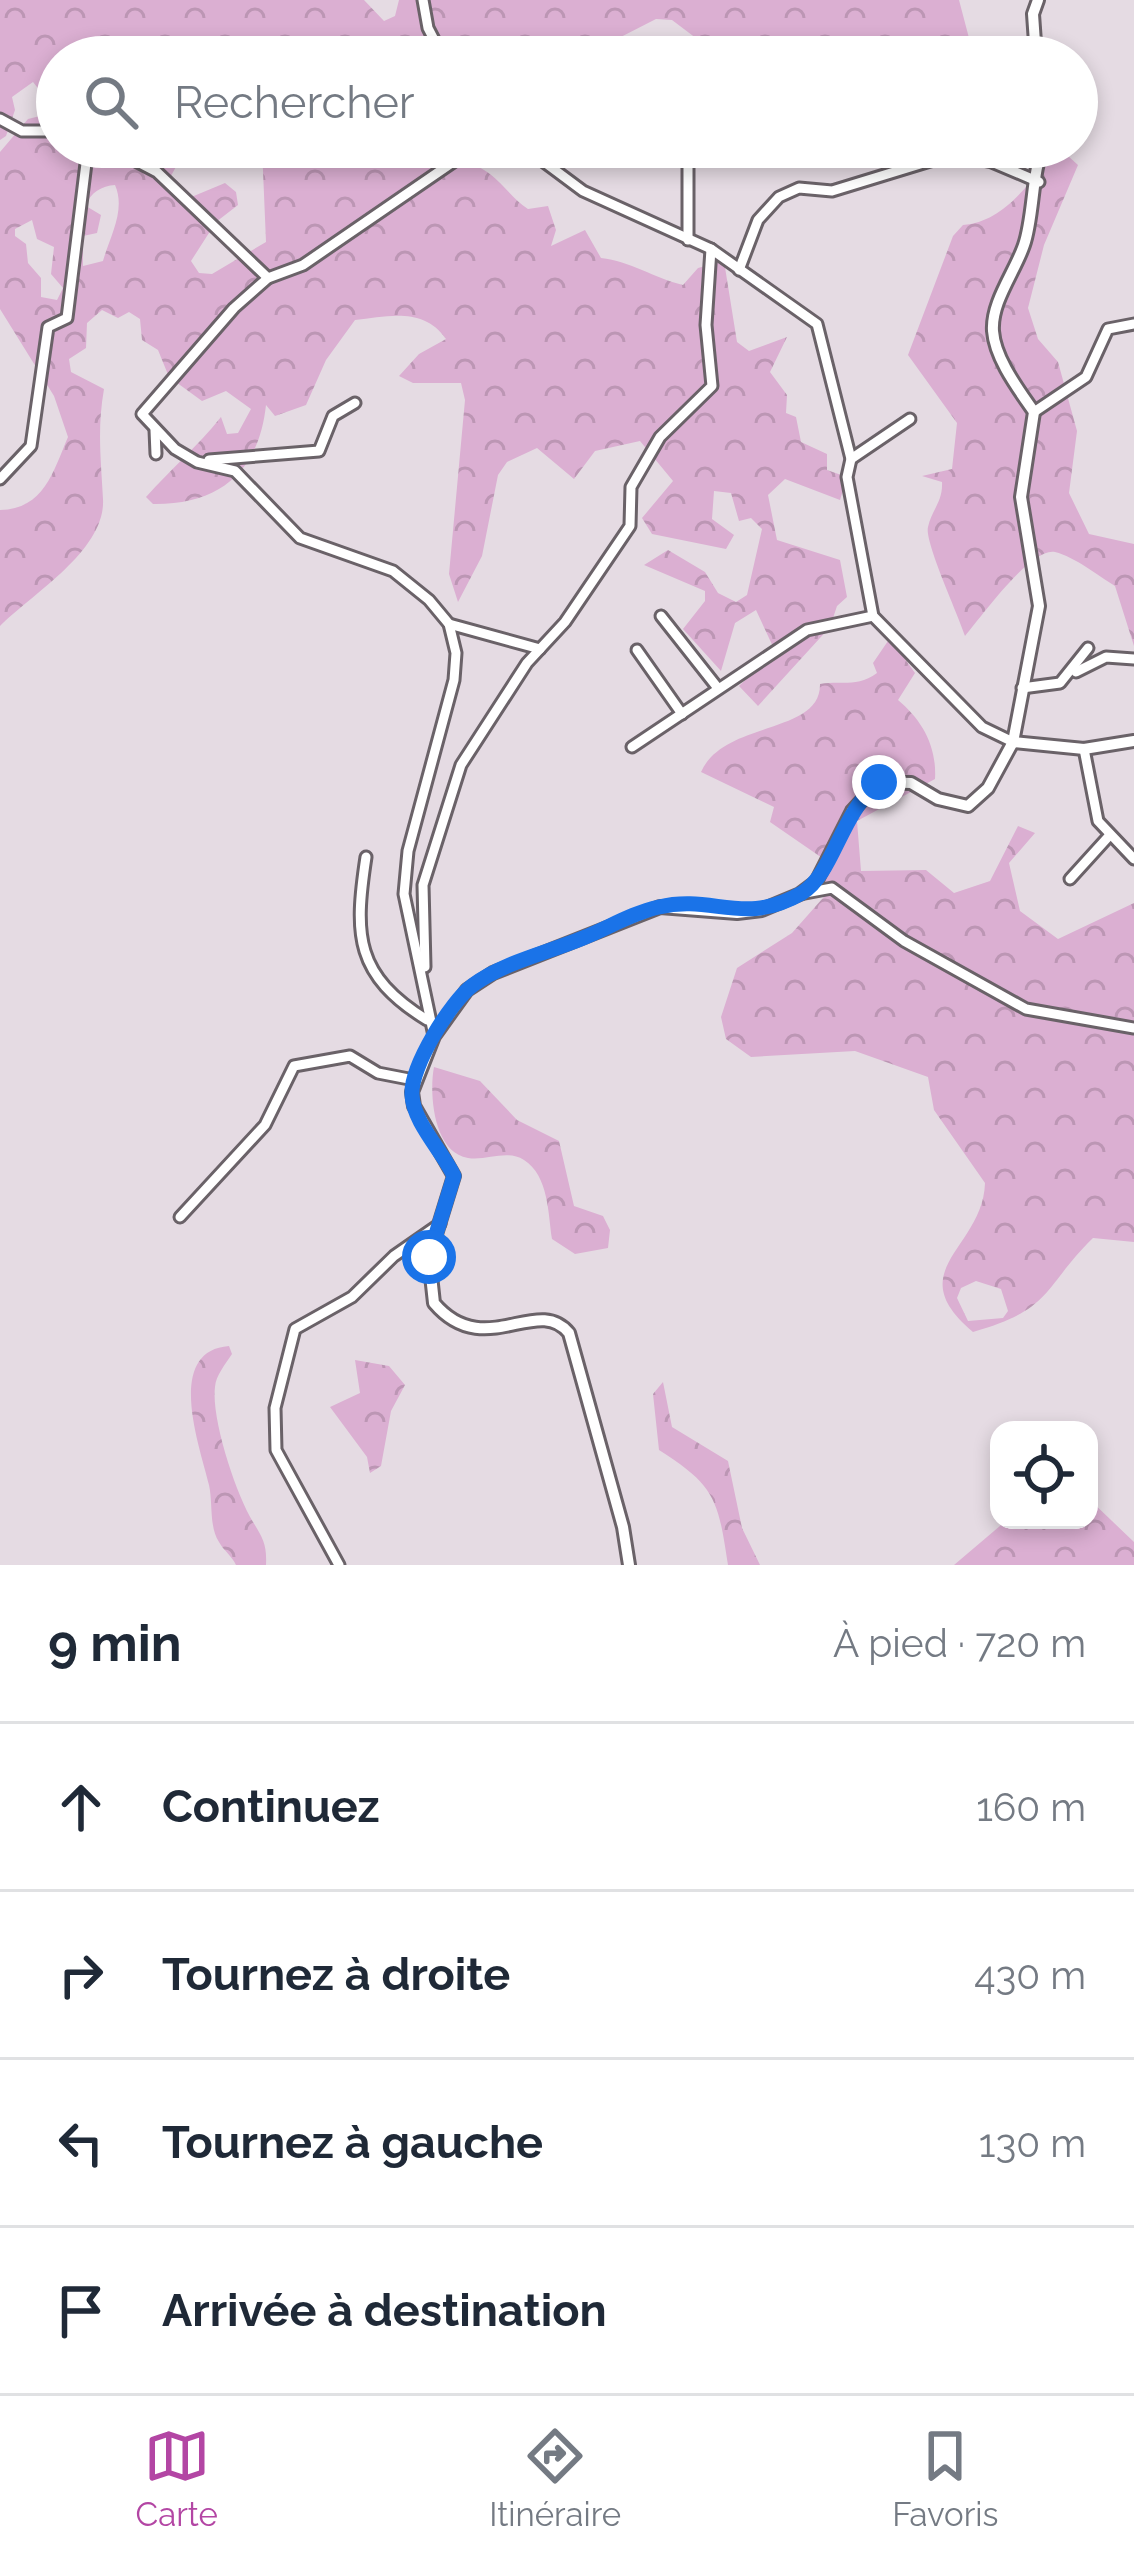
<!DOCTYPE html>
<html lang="fr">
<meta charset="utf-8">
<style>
body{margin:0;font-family:Raleway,sans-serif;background:#f2f2f3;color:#1f2937}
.controls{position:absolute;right:36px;bottom:36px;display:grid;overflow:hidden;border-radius:24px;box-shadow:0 6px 18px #0003}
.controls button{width:108px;height:108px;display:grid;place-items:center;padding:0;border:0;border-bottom:3px solid #e0e1e3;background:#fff;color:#1f2937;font:60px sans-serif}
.stop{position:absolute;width:36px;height:36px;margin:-27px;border:9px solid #1a73e8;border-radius:50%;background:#fff}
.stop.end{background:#1a73e8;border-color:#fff;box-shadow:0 3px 12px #0008}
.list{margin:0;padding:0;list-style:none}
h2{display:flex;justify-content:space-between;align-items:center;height:156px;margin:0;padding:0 48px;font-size:51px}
h2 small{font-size:39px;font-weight:400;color:#747a83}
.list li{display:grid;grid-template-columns:78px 1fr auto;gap:36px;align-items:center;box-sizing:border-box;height:168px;padding:0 48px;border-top:3px solid #e0e1e3}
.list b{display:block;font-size:45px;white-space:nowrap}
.list em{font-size:39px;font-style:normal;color:#747a83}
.icon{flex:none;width:66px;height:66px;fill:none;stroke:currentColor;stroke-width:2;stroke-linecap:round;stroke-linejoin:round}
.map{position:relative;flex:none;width:1134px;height:1565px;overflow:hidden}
.search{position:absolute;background:#fff;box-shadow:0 6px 18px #0003;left:36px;right:36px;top:36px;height:132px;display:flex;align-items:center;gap:30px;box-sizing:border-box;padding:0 42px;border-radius:66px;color:#747a83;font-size:45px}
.sheet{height:828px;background:#fff}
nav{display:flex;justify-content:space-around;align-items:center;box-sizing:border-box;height:168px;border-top:3px solid #e0e1e3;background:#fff;font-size:33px;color:#747a83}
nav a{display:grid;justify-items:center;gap:6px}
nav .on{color:#b346a4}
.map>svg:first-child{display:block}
.forest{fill:url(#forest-crowns);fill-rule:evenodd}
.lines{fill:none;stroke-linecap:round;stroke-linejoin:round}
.minor-casing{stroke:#6a6268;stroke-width:15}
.tertiary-casing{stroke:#6a6268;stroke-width:16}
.minor{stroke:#fff;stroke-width:9}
.tertiary{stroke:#fff;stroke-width:10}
.route{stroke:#1a73e8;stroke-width:15}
</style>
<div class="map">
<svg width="1134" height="1565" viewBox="0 0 1134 1565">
<defs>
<pattern id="forest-crowns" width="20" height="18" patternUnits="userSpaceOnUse" patternTransform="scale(3)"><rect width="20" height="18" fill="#dbafd2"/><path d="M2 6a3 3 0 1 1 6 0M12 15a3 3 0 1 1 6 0" fill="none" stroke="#bc96b4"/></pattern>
</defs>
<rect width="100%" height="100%" fill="#e5dbe3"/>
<g class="forest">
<path d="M0,0H364L384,21L395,16L399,0H959L974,57H721L672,20L656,19L611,42L600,57H57V147H230L218,156L178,163L165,187L189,198L225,183L236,192L238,205L216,222L191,261L199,273L212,274L266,242L262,147H466L460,155C468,165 473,163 484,170C500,179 512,199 528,209L548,206L556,230L551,246L585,230L601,258C630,261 654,278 683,285L698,268L724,261L737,342L749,351L787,337L770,372L787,395L786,413L796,417L801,442L827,454V470L847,477L840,500L785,479L768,495L777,540L840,560L847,597L837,606L830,627L758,706L739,686L775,651L756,610L735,623L721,671L683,629L705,601V591L644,565L668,550L705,572L718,593L736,602L747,595L762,529L751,518L739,521L731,493L714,491L712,519L734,535L726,549L652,534L642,518L673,481L640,441L595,451L574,479L537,448L507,462L498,475L482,556L458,602L449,574L465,400L461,383H413L399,376L419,354L446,339C424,307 389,316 355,320L326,360L306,405L275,416L266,405C259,471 220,505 153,504L146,497C171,469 197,447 221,417L227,434L238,433L251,409L226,391L202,401L169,377L158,350L142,340L140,319L129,312L118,318L102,310L87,323L86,348L69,359L71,372L104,389C97,429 101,460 103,499C106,550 32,594 0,626V510C44,509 53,472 68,437L54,396L0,309V152L28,119L44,115L49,102L33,82L12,97L15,110L6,136L0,140ZM115,185C126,210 110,236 103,261L83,266V236L97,233L101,215L86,206C90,192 102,186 115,185ZM32,220L37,239L54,247L51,274L63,288L57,300L41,297V278L28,263L26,244L15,236V229Z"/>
<path d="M1067,155L1078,165L1044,245L1028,308L1038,339L1058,362L1077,431L1069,493L1089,534L1134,544V646L1115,586C1097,575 1075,557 1055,552C1031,547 982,616 965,636C958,614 924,541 928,527C932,509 943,502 942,482L922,476L952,469L957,423L908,355L953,236L963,225C1003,222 1028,185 1051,156Z"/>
<path d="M890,638L915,673L898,700C922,720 937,746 935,779L857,821L861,871L926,870L954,893L990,881L1018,826L1035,833L1009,863L1020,911L1058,939L1134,903V1242L1093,1238C1042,1288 1054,1309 973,1332C899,1270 983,1249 985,1183L934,1110L928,1077L855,1051L751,1057L726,1039L721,1017L737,968L792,933L830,890L800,894L828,862L770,822L774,807L701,772C724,720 821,735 820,684C841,680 857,688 877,673L873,663ZM976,1281L1001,1289L1008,1311L1003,1318L968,1321L957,1298L961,1288Z"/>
<path d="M434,1067L480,1081L517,1120L559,1141L574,1206L603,1216L610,1230L608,1248L575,1254L552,1239C548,1214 549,1176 524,1160C507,1149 487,1161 468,1158C433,1152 429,1093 434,1067Z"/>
<path d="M229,1346L232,1354C225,1365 216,1375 215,1387C211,1419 236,1494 253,1522C263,1538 267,1545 266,1565H236C232,1556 224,1551 219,1542C209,1527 213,1503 209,1485C200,1447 164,1351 229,1346Z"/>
<polygon points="355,1360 389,1366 405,1385 391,1411 381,1466 370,1473 367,1457 330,1407 360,1393"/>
<path d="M663,1382L672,1427L728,1461L742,1528L760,1565H728C718,1500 716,1486 659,1450L653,1394Z"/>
<polygon points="1089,1499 1134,1542 1134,1565 954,1565 1007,1520 1089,1520"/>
</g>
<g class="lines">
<defs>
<g id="minor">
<polyline points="423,0 428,28 443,57"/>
<polyline points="0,119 22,131 57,131"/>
<polyline points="109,147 157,172 268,278"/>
<polyline points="524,147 583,191 711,249 817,324 851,459 847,477 873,616 982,727 1013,742"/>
<polyline points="688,154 688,240"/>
<polyline points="739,270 758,220 779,197 799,188 832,191 953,154 992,162 1039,182"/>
<polyline points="1034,412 1086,377 1108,329 1134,324"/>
<polyline points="155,430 156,454"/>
<polyline points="851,459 910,419"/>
<polyline points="209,460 319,451 333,416 355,403"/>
<polyline points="0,479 31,446 48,327 67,318 88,147"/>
<polyline points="661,616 717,687"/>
<polyline points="449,624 540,649"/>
<polyline points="637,650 682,714"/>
<polyline points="1076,672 1106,657 1134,659"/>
<polyline points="1022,688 1060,683 1088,648"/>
<polyline points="632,747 807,630 873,616"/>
<polyline points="1084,749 1098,821 1134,859"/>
<path d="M366,857C354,936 355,975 427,1020"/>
<polyline points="1070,879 1109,836"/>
<polyline points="800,894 832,888 904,941 1026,1009 1134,1028"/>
<polyline points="425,967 423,885 461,765 527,663 565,622 630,526 631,487 660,437 712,386 706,325 711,249"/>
<polyline points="434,1036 404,894 408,851 454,680 456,653 449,624 429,600 393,571 300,538 235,471 197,462 175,449 142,414 234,308 268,278 303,265 475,147"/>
<polyline points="180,1217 265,1125 294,1066 350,1056 378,1073 414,1080"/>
<polyline points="339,1565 276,1450 275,1408 295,1329 352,1297 394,1256 440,1224"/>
</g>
<g id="tertiary">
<polyline points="1036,57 1033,14 1038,0"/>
<polyline points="1013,742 1084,749 1134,741"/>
<path d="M629,1565L623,1527L569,1333C537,1294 484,1362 434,1303L429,1257L454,1176L414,1106L412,1092L434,1036L467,990L493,973L660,907L737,913L762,910L800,894L816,882L852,811L879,782L911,783L938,799L968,806L988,788L1013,742L1039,606L1021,497L1034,412C1019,390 995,359 993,331C991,302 1015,272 1024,245C1034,217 1032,166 1044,147"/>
</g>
</defs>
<use href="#minor" class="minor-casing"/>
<use href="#tertiary" class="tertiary-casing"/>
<use href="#minor" class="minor"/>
<use href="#tertiary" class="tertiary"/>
</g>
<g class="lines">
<path class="route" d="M429,1257L454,1176C443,1152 413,1122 412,1095C410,1067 451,1001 473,985C504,962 547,953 583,938C608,928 632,913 659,907C714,894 743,927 802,893C834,873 840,814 879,782"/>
</g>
</svg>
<div class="controls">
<button><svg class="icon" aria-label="locate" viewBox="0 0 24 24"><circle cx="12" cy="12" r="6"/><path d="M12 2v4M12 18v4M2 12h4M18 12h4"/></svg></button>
</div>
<div class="stop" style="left:429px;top:1257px"></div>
<div class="stop end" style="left:879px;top:782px"></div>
<div class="search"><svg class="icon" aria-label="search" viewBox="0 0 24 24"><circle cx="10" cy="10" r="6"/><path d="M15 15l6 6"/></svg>Rechercher</div>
</div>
<section class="sheet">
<h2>9 min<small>À pied · 720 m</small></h2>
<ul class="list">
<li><svg class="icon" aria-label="ahead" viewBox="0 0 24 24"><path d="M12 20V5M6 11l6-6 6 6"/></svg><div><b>Continuez</b></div><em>160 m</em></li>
<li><svg class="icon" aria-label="right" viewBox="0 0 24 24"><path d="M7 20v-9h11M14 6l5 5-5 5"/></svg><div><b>Tournez à droite</b></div><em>430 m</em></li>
<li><svg class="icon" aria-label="left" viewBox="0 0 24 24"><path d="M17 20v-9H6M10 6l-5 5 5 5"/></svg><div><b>Tournez à gauche</b></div><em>130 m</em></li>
<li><svg class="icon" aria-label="arrive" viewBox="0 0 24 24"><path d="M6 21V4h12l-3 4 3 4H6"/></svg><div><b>Arrivée à destination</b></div></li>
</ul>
</section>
<nav>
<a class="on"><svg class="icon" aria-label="map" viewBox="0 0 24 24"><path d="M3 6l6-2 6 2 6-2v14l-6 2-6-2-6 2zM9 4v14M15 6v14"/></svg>Carte</a>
<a><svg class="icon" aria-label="directions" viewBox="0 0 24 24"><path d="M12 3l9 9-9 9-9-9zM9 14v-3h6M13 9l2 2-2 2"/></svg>Itinéraire</a>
<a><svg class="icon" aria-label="saved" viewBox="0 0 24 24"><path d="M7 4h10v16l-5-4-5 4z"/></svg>Favoris</a>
</nav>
